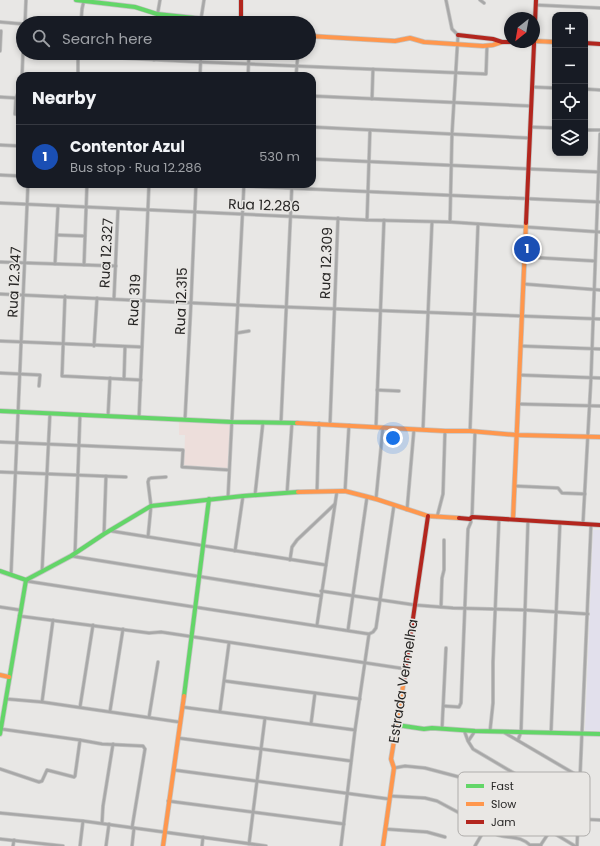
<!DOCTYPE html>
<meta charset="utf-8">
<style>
body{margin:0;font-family:Poppins,sans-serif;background:#242831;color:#f1f3f6}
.controls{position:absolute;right:12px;top:12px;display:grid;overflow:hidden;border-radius:8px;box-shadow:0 2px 6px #0003}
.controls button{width:36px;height:36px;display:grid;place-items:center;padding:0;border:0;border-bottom:1px solid #363941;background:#171b24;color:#f1f3f6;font:20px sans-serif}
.compass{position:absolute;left:504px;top:12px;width:36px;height:36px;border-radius:50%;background:#171b24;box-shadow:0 2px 6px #0003;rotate:211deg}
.you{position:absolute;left:393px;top:438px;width:14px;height:14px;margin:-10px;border:3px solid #fff;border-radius:50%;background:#1a73e8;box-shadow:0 0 0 6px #1a73e833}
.badge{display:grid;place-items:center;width:26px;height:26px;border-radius:50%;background:#6b6a68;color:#fff;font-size:13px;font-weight:700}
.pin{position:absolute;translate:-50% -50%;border:2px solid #fff;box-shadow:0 1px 4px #0006}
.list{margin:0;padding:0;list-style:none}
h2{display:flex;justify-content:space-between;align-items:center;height:52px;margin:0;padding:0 16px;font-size:17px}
h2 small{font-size:13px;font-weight:400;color:#9ea1a6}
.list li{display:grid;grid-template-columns:26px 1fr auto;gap:12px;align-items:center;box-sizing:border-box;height:64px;padding:0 16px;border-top:1px solid #363941}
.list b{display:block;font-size:15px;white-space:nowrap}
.list p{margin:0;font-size:13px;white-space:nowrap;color:#9ea1a6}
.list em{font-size:13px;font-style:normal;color:#9ea1a6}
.icon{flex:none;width:22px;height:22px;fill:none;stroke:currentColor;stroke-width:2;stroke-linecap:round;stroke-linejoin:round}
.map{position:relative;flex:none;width:600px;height:846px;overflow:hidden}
.search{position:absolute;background:#171b24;box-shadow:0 2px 6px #0003;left:16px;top:16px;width:300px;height:44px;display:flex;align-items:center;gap:10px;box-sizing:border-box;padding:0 14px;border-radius:22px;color:#9ea1a6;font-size:15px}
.panel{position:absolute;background:#171b24;box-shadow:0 2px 6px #0003;left:16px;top:72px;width:300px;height:116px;border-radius:12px}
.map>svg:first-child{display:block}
.industrial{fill:#e2e0ec}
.education{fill:#eddedb}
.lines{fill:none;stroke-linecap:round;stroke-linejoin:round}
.street-casing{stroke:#c4c4c3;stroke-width:4}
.fast-casing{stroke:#c4c4c3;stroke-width:5.5}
.slow-casing{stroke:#c4c4c3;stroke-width:5.5}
.jam-casing{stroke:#c4c4c3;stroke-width:5.5}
.street{stroke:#a8a8a8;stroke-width:2.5}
.fast{stroke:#63d668;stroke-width:4}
.slow{stroke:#ff974d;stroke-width:4}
.jam{stroke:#b3261e;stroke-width:4}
.labels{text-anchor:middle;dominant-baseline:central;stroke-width:3;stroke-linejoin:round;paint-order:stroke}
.street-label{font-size:14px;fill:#272625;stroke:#e9e7e4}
.key{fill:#e9e7e4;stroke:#afadab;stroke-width:1}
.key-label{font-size:11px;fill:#272625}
</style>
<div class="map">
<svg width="600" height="846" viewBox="0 0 600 846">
<rect width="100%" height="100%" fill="#e8e7e5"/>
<polygon class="industrial" points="593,530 600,530 600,731 585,730"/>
<polygon class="education" points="179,421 231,424 228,468 184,466 185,435 179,435"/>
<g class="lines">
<defs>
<g id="street">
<polyline points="446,0 452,29 458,35 452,134 450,222"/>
<polyline points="480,0 484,3"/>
<polyline points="536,5 600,8"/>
<polyline points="201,19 204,0"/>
<polyline points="0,22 23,24"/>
<polyline points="25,23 26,0"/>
<polyline points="81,23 82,9 84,0"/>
<polyline points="156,23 160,0"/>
<polyline points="0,51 1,31"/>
<polyline points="25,53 200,62 486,74 487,46"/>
<polyline points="154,53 154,60"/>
<polyline points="22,76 23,53"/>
<polyline points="78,76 78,53"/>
<polyline points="200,76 201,53"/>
<polyline points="248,76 249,53"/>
<polyline points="296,76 298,53"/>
<polyline points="532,87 555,88"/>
<polyline points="585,89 600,90"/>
<polyline points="312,96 531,106"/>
<polyline points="0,97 16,98 20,88"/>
<polyline points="16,98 15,114 20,115"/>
<polyline points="372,99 373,69"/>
<polyline points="312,127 529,138"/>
<polyline points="530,127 555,128"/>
<polyline points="585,130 600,130"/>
<polyline points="0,145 20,146"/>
<polyline points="312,159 599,172"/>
<polyline points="0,175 20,176"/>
<polyline points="201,184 600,202"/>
<polyline points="0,203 367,220 450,222 600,232"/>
<polyline points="367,220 370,130"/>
<polyline points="57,235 85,236"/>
<polyline points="526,257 595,261"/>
<polyline points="0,262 116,266"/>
<polyline points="55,264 58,206"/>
<polyline points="84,265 87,184"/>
<polyline points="524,284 600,290"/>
<polyline points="0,294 237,305 600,319"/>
<polyline points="65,296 62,376 141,380"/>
<polyline points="114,298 118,209"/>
<polyline points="237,333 249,331"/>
<polyline points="0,341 142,347"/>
<polyline points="94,346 97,298"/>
<polyline points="521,346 600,349"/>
<polyline points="0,373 40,375 39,386"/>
<polyline points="519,375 600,378"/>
<polyline points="124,379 125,347"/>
<polyline points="377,390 399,391"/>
<polyline points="518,404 600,406"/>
<polyline points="108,416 110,378"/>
<polyline points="139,417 149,184"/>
<polyline points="185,419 191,303 196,184"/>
<polyline points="281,422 292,184"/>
<polyline points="330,424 338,218"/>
<polyline points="376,426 384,220"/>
<polyline points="423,429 432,222"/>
<polyline points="470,431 478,224"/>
<polyline points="0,442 183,450 182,467 229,470"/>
<polyline points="0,472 126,477"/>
<polyline points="515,486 558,488 562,493 585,494"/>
<polyline points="317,491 319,423"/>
<polyline points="345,491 349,425"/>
<polyline points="287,493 292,423"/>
<polyline points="255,495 263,422"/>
<polyline points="228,497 244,184"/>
<polyline points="376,499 383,427"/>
<polyline points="407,510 414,429"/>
<polyline points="437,517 443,494 445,431"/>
<polyline points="472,517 475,432"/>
<polyline points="583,523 591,378 600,134"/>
<polyline points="111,531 326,565"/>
<polyline points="104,534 106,476"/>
<polyline points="148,537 151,506 148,482 149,479 151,478 166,477"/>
<polyline points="235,551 243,496"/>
<polyline points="75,553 80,415"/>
<polyline points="71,556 321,596"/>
<polyline points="290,560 292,547 297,540 335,504"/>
<polyline points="42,572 50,413"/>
<polyline points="11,575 28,184"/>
<polyline points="26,581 369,634 373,632 376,628 394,505"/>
<polyline points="321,591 415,605 453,608 526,610 588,614"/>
<polyline points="0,607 20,610"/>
<polyline points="441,607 442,578 444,570 444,540"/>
<polyline points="19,616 149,633 161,632 406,669"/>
<polyline points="317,625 337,491"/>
<polyline points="348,630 367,497"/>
<polyline points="225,681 360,699"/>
<polyline points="7,699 42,702 179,722"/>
<polyline points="42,702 53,620"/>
<polyline points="444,706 459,707 461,703 468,529 471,522 470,519"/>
<polyline points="80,707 93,625"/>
<polyline points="182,707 355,730"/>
<polyline points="110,711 123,629"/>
<polyline points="220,711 229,643"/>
<polyline points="149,717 158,662"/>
<polyline points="311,724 315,693"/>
<polyline points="442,729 446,648"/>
<polyline points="464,730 468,741 473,749 578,811"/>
<polyline points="490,731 493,703 493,662 499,519"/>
<polyline points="505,733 580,777"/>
<polyline points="551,733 560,522"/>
<polyline points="178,738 351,761"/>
<polyline points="80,740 102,744 143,746 145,749 132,828"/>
<polyline points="469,740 475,731"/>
<polyline points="518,740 521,732 528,520"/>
<polyline points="394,768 405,766 425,768 463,778 575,846"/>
<polyline points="0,769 39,782 42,781 47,770 74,777 75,776 80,740 1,729"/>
<polyline points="174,770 389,799"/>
<path d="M390,796L425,798L437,801L480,824C486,829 494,835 502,836C514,838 522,837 531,846"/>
<polyline points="168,801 344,824"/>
<polyline points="501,801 517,775"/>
<polyline points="0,813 83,821 266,846"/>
<polyline points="578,819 600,820"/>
<polyline points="102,823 103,806 113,744"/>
<polyline points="385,829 427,832 445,837"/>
<polyline points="0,839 63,846"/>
<polyline points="249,844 265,718"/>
<polyline points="531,845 541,845"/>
<polyline points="13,846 14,840"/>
<polyline points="80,846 83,821"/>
<polyline points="106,846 109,824"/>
<polyline points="132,846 134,828"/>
<polyline points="202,846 203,837"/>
<polyline points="341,846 355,730 369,634"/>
<polyline points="475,846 485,829"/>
<polyline points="540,846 550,831"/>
<polyline points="577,846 591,525"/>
</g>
<g id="fast">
<polyline points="76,0 135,7 157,14 223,21 235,20 242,23"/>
<polyline points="0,411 232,422 297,423"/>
<polyline points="0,571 26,580 71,556 104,534 151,506 243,496 298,492"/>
<polyline points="184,696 209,499"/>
<polyline points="397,725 424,729 432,728 475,731 600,734"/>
<polyline points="0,734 26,580"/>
</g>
<g id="slow">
<polyline points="309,36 395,41 410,38 424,42 483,46 493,45 502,42"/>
<polyline points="534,41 555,42"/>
<polyline points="297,423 445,431 470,431 517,435 600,437"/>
<polyline points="298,492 345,491 376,499 428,516 459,518"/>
<polyline points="513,519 526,223"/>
<polyline points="0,675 9,677"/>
<polyline points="163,846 184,696"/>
<polyline points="383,846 394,768 391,759 404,680"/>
</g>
<g id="jam">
<polyline points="241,0 241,22"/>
<polyline points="458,35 493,39 502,42 510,42"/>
<polyline points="585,43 600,44"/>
<polyline points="526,223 536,0"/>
<polyline points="459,518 470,519 472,517 600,525"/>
<polyline points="404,680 428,516"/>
</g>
</defs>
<use href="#street" class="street-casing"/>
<use href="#fast" class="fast-casing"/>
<use href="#slow" class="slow-casing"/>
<use href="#jam" class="jam-casing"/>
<use href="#street" class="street"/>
<use href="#fast" class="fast"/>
<use href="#slow" class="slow"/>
<use href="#jam" class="jam"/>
</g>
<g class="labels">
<g class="street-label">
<text transform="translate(264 205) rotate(2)">Rua 12.286</text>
<text transform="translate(106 253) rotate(-87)">Rua 12.327</text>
<text transform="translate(326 263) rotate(-88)">Rua 12.309</text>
<text transform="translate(14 282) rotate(-87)">Rua 12.347</text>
<text transform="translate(134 300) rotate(-87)">Rua 319</text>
<text transform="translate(181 301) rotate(-88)">Rua 12.315</text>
<text transform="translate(403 681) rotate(-81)">Estrada Vermelha</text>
</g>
</g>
<rect x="458" y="772" width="132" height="64" rx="6" class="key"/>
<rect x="466" y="784" width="18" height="4" fill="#63d668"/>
<rect x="466" y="802" width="18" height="4" fill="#ff974d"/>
<rect x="466" y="820" width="18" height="4" fill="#b3261e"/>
<g class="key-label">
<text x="491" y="790">Fast</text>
<text x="491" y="808">Slow</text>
<text x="491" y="826">Jam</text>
</g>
</svg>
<div class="controls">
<button>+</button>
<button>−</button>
<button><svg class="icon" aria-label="locate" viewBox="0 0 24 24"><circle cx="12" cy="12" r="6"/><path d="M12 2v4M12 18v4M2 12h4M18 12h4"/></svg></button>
<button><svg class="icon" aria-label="layers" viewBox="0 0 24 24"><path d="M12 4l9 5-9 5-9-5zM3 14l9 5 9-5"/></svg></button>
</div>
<svg class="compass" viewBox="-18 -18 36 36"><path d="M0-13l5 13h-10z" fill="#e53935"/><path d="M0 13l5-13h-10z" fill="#9ea1a6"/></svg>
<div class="you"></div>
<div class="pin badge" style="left:527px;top:249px;background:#1a4fb4">1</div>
<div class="search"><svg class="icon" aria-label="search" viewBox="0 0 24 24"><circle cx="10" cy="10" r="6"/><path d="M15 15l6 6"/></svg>Search here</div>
<section class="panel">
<h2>Nearby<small></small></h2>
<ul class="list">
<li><span class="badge" style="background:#1a4fb4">1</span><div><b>Contentor Azul</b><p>Bus stop · Rua 12.286</p></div><em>530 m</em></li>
</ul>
</section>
</div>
